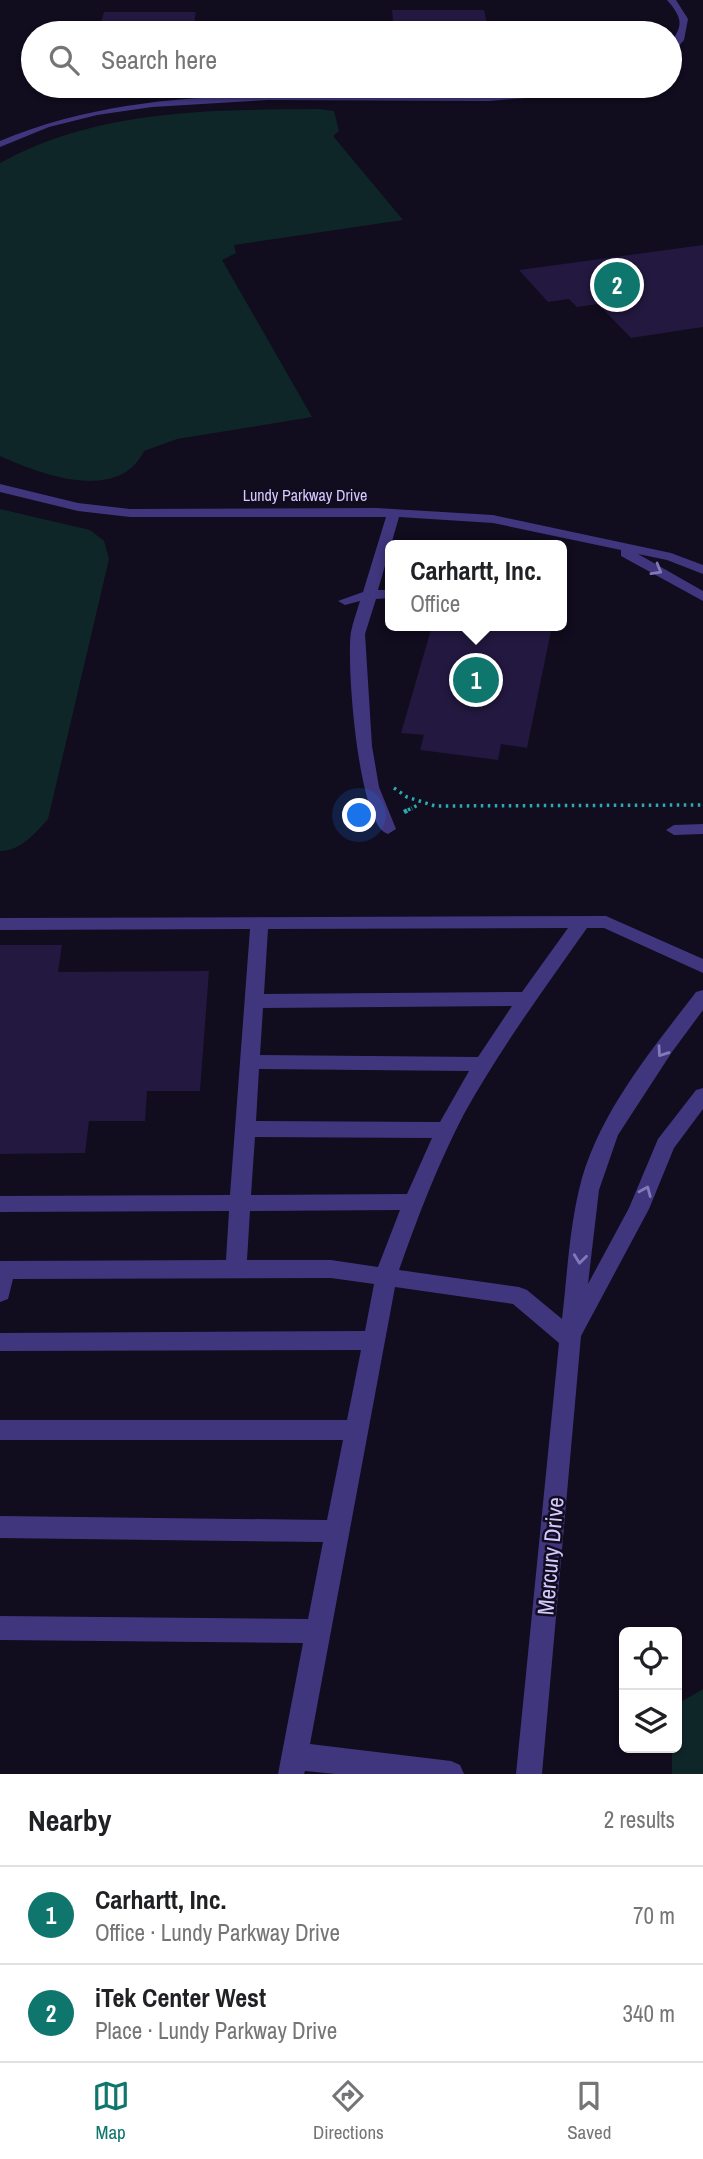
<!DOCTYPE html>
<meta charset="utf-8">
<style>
body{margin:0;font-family:"Archivo Narrow",sans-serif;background:#f2f2f2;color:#202124}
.controls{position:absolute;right:21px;bottom:21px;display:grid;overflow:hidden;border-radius:10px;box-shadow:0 2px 5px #0004}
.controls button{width:63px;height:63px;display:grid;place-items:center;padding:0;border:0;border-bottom:2px solid #e0e0e0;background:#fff;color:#202124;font:35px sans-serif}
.you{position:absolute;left:360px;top:816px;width:24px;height:24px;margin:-18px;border:5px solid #fff;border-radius:50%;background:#1a73e8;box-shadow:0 0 0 10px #1a73e833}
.badge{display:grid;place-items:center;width:46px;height:46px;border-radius:50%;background:#0f766e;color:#fff;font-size:23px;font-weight:700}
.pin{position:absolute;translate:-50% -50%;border:4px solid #fff;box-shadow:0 2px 7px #0006}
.popup{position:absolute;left:385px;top:540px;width:182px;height:91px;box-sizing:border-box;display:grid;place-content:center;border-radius:10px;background:#fff;filter:drop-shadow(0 2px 5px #0005);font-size:23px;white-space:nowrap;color:#757577}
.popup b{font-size:26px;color:#202124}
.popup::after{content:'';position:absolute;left:50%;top:100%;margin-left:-14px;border:14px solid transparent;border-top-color:#fff}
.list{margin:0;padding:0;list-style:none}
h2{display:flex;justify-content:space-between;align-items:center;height:91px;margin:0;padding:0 28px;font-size:30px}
h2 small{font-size:23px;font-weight:400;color:#757577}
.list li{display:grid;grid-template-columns:46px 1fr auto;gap:21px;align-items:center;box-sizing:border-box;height:98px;padding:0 28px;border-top:2px solid #e0e0e0}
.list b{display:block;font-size:26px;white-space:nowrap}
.list p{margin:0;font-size:23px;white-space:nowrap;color:#757577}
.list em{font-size:23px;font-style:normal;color:#757577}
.icon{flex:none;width:38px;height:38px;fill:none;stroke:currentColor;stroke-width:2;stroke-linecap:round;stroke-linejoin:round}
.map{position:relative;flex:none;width:703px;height:1774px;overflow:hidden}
.search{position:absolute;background:#fff;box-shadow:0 2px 5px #0004;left:21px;right:21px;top:21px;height:77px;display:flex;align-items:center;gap:18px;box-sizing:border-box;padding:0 24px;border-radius:38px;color:#757577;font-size:26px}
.sheet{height:287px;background:#fff}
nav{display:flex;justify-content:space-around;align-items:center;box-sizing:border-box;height:98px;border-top:2px solid #e0e0e0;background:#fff;font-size:19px;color:#757577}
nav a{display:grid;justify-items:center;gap:4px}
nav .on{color:#0f766e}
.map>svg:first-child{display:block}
.green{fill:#0f2628}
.building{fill:#23183f}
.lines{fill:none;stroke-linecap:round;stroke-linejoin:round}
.path-far1{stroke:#2babb0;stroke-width:3.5;stroke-dasharray:2.5 4.5;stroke-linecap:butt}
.path{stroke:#2babb0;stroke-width:4.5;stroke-dasharray:3.5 5;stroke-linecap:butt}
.minor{fill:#40367e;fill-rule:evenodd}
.oneway{stroke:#8378b8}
.labels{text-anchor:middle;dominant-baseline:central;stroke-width:5;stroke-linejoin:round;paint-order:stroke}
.far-street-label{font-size:16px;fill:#d4c9ff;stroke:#110c1e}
.near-street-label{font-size:23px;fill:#d4c9ff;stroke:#110c1e}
</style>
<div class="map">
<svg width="703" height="1774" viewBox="0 0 703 1774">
<rect width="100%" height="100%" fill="#110c1e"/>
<g class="green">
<path d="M319,109L334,111L339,131L333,136L403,220L234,245L236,253L222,260L312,417L177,439L144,451C118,504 40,474 0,456V163C98,109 210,110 319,109Z"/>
<path d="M0,509L90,530L104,541L109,559L48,819C35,833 21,851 0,851Z"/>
<polygon points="703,1689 703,1774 672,1774 672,1748 677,1748 677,1704"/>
</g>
<g class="building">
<polygon points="392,10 484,10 489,33 394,33"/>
<polygon points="104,12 196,12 192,33 98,33"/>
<polygon points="703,245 703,327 631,338 598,304 577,307 569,299 548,302 519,270"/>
<polygon points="432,626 552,626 527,748 501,744 498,760 420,750 424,735 401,733"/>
<polygon points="0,945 62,945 58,972 209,971 200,1091 147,1091 145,1121 89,1121 85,1153 0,1154"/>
</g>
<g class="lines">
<g class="path-far1">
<polyline points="394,788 407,797 435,806 703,805"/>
<polyline points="408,810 420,804"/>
</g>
<polyline class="path" points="404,812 412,808"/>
<g class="minor">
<path d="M667,0H676L688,19L684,40L670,56C669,31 694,30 667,0Z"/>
<path d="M577,86H593L549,96L489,101L268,100L152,107L97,115L49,127L0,147V141C127,88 263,95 397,96C457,97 518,99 577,86Z"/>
<path d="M0,484L78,503L130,509L376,508L493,515L671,553L703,565V574L667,560L638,554L703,591V601L621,556V550L493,523L399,517L378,590H390V598L376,599L365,634L372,746L379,787L396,829L388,834C358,827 346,661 351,632C353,622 357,611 360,601L345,605L338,601L363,592L386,517H130L78,511L0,492Z"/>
<polygon points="703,824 703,834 674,835 666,830 674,825"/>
<path d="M606,916L703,959V973L604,928H587C544,989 500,1049 464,1114C438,1164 418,1216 399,1270L519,1287L527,1290L562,1319C567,1277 569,1232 579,1190C596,1116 651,1051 696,992L703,990V1010L672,1052L618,1135L599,1190L588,1284L629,1208L658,1139L696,1090L703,1088V1109L674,1148L649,1209L581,1336L542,1774H516L559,1343L513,1304L395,1287L310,1744L451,1761L460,1765L464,1774H335L305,1771L304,1774H278L303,1643L0,1640V1616L308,1619L323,1542L0,1538V1516L327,1520L343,1440H0V1420H347L361,1350L0,1351V1333L365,1331L374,1284L331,1278L13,1279L8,1299L0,1302V1261L226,1260L229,1211L0,1212V1196L230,1195L250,929L0,930V918ZM568,928L522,992L264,994L268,929ZM512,1006L478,1057L260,1055L263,1008ZM259,1069L469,1071L440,1122L256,1121ZM255,1137L432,1138L407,1194L251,1195ZM400,1210L378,1267L331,1260H247L250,1211Z"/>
</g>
</g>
<defs><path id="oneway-chevron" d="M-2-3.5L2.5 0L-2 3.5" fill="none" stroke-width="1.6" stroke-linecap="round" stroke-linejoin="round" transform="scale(1.75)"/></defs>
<g class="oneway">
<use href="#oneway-chevron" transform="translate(657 570) rotate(30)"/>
<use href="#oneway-chevron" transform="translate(662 1052) rotate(125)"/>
<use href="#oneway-chevron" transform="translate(646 1191) rotate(-67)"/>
<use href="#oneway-chevron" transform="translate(580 1259) rotate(97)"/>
</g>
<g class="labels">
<g class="far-street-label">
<text x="305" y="495">Lundy Parkway Drive</text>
</g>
<g class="near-street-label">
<text transform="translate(550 1556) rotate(-85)">Mercury Drive</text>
</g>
</g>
</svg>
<div class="controls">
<button><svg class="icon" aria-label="locate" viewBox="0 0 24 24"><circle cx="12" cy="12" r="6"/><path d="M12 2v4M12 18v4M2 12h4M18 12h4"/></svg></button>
<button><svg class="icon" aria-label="layers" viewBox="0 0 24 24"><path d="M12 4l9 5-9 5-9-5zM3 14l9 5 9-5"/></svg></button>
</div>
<div class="you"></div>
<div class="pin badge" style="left:476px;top:680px">1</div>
<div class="popup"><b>Carhartt, Inc.</b>Office</div>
<div class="pin badge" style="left:617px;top:285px">2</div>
<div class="search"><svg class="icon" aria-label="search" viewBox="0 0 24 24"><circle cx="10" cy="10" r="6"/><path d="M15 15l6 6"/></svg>Search here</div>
</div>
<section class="sheet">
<h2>Nearby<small>2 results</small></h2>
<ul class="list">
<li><span class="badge">1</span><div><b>Carhartt, Inc.</b><p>Office · Lundy Parkway Drive</p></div><em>70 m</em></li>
<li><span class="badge">2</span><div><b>iTek Center West</b><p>Place · Lundy Parkway Drive</p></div><em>340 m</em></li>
</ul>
</section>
<nav>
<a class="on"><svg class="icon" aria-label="map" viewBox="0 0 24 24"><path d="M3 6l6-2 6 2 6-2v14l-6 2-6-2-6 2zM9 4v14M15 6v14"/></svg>Map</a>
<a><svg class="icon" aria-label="directions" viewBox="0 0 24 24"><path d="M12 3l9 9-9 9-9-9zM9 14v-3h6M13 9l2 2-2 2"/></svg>Directions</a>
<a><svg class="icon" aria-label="saved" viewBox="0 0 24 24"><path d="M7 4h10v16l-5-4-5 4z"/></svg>Saved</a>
</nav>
